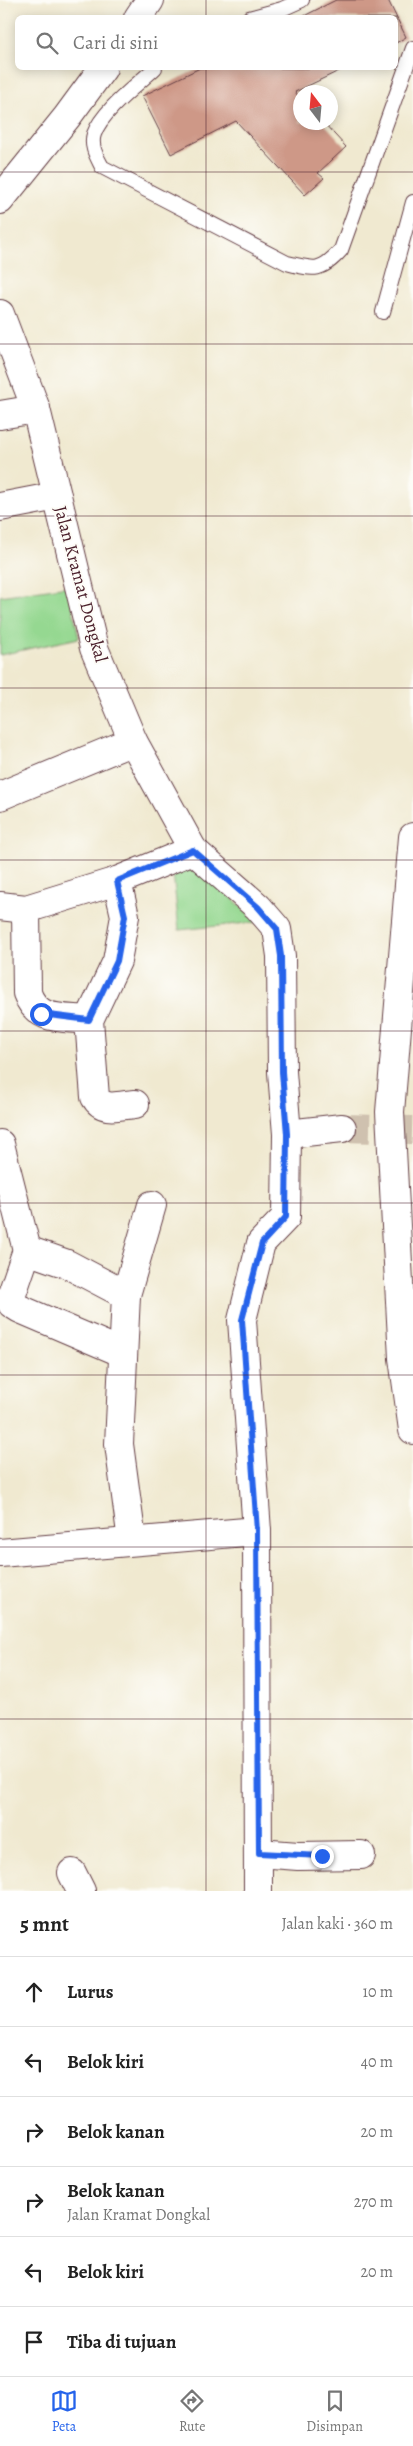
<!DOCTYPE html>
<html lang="id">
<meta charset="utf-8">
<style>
body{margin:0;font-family:Alegreya,serif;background:#f6f6f6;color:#222}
.compass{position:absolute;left:293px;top:85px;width:45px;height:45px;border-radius:50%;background:#fff;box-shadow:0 2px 12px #0003;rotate:344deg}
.stop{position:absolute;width:15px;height:15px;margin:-11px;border:4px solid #2563eb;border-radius:50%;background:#fff}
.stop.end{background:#2563eb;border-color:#fff;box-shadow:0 1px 5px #0008}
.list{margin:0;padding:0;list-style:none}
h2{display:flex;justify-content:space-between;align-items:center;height:65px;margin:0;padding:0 20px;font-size:21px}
h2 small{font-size:16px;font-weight:400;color:#767676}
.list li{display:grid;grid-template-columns:32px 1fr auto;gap:15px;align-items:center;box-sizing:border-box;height:70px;padding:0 20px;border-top:1px solid #e0e0e0}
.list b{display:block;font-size:19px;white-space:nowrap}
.list p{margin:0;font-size:16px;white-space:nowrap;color:#767676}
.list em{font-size:16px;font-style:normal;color:#767676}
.icon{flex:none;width:28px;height:28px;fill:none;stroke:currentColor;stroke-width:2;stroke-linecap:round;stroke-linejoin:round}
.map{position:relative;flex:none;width:413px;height:1891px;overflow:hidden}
.search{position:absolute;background:#fff;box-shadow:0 2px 12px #0003;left:15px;right:15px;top:15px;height:55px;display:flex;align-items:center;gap:12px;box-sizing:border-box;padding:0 18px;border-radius:8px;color:#767676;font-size:19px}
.sheet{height:485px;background:#fff}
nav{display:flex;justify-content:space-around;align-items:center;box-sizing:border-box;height:70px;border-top:1px solid #e0e0e0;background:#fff;font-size:14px;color:#767676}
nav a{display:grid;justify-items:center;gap:2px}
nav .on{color:#2563eb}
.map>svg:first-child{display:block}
.green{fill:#95d891;stroke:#707c5e}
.building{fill:#ce9887}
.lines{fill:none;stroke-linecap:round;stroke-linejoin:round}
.minor-tunnel{stroke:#cfc1af;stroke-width:28;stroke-dasharray:28 14;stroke-linecap:butt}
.service-casing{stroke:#633d44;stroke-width:16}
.minor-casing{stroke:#633d44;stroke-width:30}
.motorway-casing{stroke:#633d44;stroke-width:30}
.service{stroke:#fff;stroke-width:14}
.minor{stroke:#fff;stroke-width:28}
.motorway{stroke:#fff;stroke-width:28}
.route{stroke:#2563eb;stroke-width:6}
.grid{fill:none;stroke:#4a1f2b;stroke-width:1;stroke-opacity:0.55}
.labels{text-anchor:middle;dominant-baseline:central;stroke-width:4;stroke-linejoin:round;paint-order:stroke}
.street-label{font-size:18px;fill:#4a1f2b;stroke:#fdfcf7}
</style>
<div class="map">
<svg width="413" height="1891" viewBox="0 0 413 1891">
<rect width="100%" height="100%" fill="#fdfcf7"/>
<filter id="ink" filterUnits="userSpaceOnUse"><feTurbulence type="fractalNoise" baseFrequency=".02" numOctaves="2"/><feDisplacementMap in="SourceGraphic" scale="10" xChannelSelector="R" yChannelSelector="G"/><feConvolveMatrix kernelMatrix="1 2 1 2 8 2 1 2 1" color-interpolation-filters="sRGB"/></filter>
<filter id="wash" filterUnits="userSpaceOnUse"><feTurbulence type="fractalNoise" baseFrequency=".0096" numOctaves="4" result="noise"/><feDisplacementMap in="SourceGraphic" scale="20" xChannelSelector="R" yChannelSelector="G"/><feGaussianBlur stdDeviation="1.12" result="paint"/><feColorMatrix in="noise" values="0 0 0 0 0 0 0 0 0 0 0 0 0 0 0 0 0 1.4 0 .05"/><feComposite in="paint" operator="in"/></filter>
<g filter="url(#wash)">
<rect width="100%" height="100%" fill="#f0e9d0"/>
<g class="green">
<polygon points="68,586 79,638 0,655 0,596"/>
<polygon points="190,857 257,922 179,930 172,864"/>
</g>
<g id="blocks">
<g class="building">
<polygon points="336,0 388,0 406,37 396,43 396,18 300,18"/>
<polygon points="200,68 345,68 295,92 300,98 300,122 323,122 346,147 318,173 324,178 305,195 236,121 171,154 142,96"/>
</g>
</g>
</g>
<g filter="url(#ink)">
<use href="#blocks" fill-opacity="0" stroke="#633d44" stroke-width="1"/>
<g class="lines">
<polyline class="minor-tunnel" points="342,1128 413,1130"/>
<defs>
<g id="service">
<polyline points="249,18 282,9 302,0"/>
<path d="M155,68C137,85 102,111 94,134C90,146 97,157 102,167L287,263C315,270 321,272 341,250L413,48"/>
<polyline points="383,312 413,202"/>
</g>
<g id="minor">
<polyline points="138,18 150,0"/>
<polyline points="0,200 67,117 103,68"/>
<polyline points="0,314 36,409 94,648 133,741 193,850 258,907 277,929 281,956 282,1072 287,1134"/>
<polyline points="0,415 36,409"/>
<polyline points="0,507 57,496"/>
<polyline points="0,796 133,741"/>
<path d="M117,881L125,916L117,961L89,1020L95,1097C103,1112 120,1105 135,1104"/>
<polyline points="0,906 26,909 117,881 193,850"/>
<path d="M26,909L27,993C37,1022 62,1017 89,1020"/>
<polyline points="0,1144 27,1250"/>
<polyline points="123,1353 20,1309 12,1304 11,1297 27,1250 67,1264 126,1295"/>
<polyline points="132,1541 119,1444 126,1295 152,1205"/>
<polyline points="0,1553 257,1531"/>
<polyline points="259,1853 298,1856 361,1855"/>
<polyline points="72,1873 81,1891"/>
<polyline points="258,1891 257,1531 242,1320 261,1243 286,1217 287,1134 342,1128"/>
</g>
<polyline id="motorway" points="413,837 390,1112 403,1358 413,1430"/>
</defs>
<use href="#service" class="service-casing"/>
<use href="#minor" class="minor-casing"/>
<use href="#motorway" class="motorway-casing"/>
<use href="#service" class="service"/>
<use href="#minor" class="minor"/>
<use href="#motorway" class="motorway"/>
</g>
</g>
<g class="lines" filter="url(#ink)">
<polyline class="route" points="41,1014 89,1020 117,961 125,916 117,881 193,850 258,907 277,929 281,956 282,1072 287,1134 286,1217 262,1243 242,1320 257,1531 259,1853 322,1856"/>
</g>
<path class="grid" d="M206,0V18M206,68V1891M0,172H413M0,344H413M0,516H413M0,688H413M0,860H413M0,1031H413M0,1203H413M0,1375H413M0,1547H413M0,1719H413"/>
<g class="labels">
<g class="street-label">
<text transform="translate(81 584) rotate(75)">Jalan Kramat Dongkal</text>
</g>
</g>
</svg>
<svg class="compass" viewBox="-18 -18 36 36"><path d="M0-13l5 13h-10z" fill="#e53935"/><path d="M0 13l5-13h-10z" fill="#767676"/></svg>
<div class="stop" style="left:41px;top:1014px"></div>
<div class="stop end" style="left:322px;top:1856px"></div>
<div class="search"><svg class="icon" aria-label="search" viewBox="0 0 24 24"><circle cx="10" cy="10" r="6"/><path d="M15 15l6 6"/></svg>Cari di sini</div>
</div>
<section class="sheet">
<h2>5 mnt<small>Jalan kaki · 360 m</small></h2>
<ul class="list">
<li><svg class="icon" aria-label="ahead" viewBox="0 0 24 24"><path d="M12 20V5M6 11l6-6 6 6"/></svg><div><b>Lurus</b></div><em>10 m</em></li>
<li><svg class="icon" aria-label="left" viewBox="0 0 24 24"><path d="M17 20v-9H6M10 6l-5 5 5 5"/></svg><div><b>Belok kiri</b></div><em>40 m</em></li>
<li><svg class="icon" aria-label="right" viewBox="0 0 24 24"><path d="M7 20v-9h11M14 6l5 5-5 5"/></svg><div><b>Belok kanan</b></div><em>20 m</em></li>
<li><svg class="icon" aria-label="right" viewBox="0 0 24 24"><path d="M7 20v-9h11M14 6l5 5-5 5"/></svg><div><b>Belok kanan</b><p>Jalan Kramat Dongkal</p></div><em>270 m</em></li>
<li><svg class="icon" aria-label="left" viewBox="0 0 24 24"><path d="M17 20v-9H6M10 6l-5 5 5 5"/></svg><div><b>Belok kiri</b></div><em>20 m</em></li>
<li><svg class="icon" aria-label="arrive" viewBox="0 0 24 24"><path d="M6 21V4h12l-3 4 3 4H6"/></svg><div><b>Tiba di tujuan</b></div></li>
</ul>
</section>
<nav>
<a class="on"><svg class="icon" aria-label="map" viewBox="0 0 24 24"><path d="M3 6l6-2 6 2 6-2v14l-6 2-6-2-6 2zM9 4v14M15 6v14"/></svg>Peta</a>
<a><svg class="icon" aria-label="directions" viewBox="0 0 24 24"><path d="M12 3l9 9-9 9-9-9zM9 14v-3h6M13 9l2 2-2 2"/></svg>Rute</a>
<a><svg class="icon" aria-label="saved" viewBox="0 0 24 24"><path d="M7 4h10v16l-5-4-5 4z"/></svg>Disimpan</a>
</nav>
